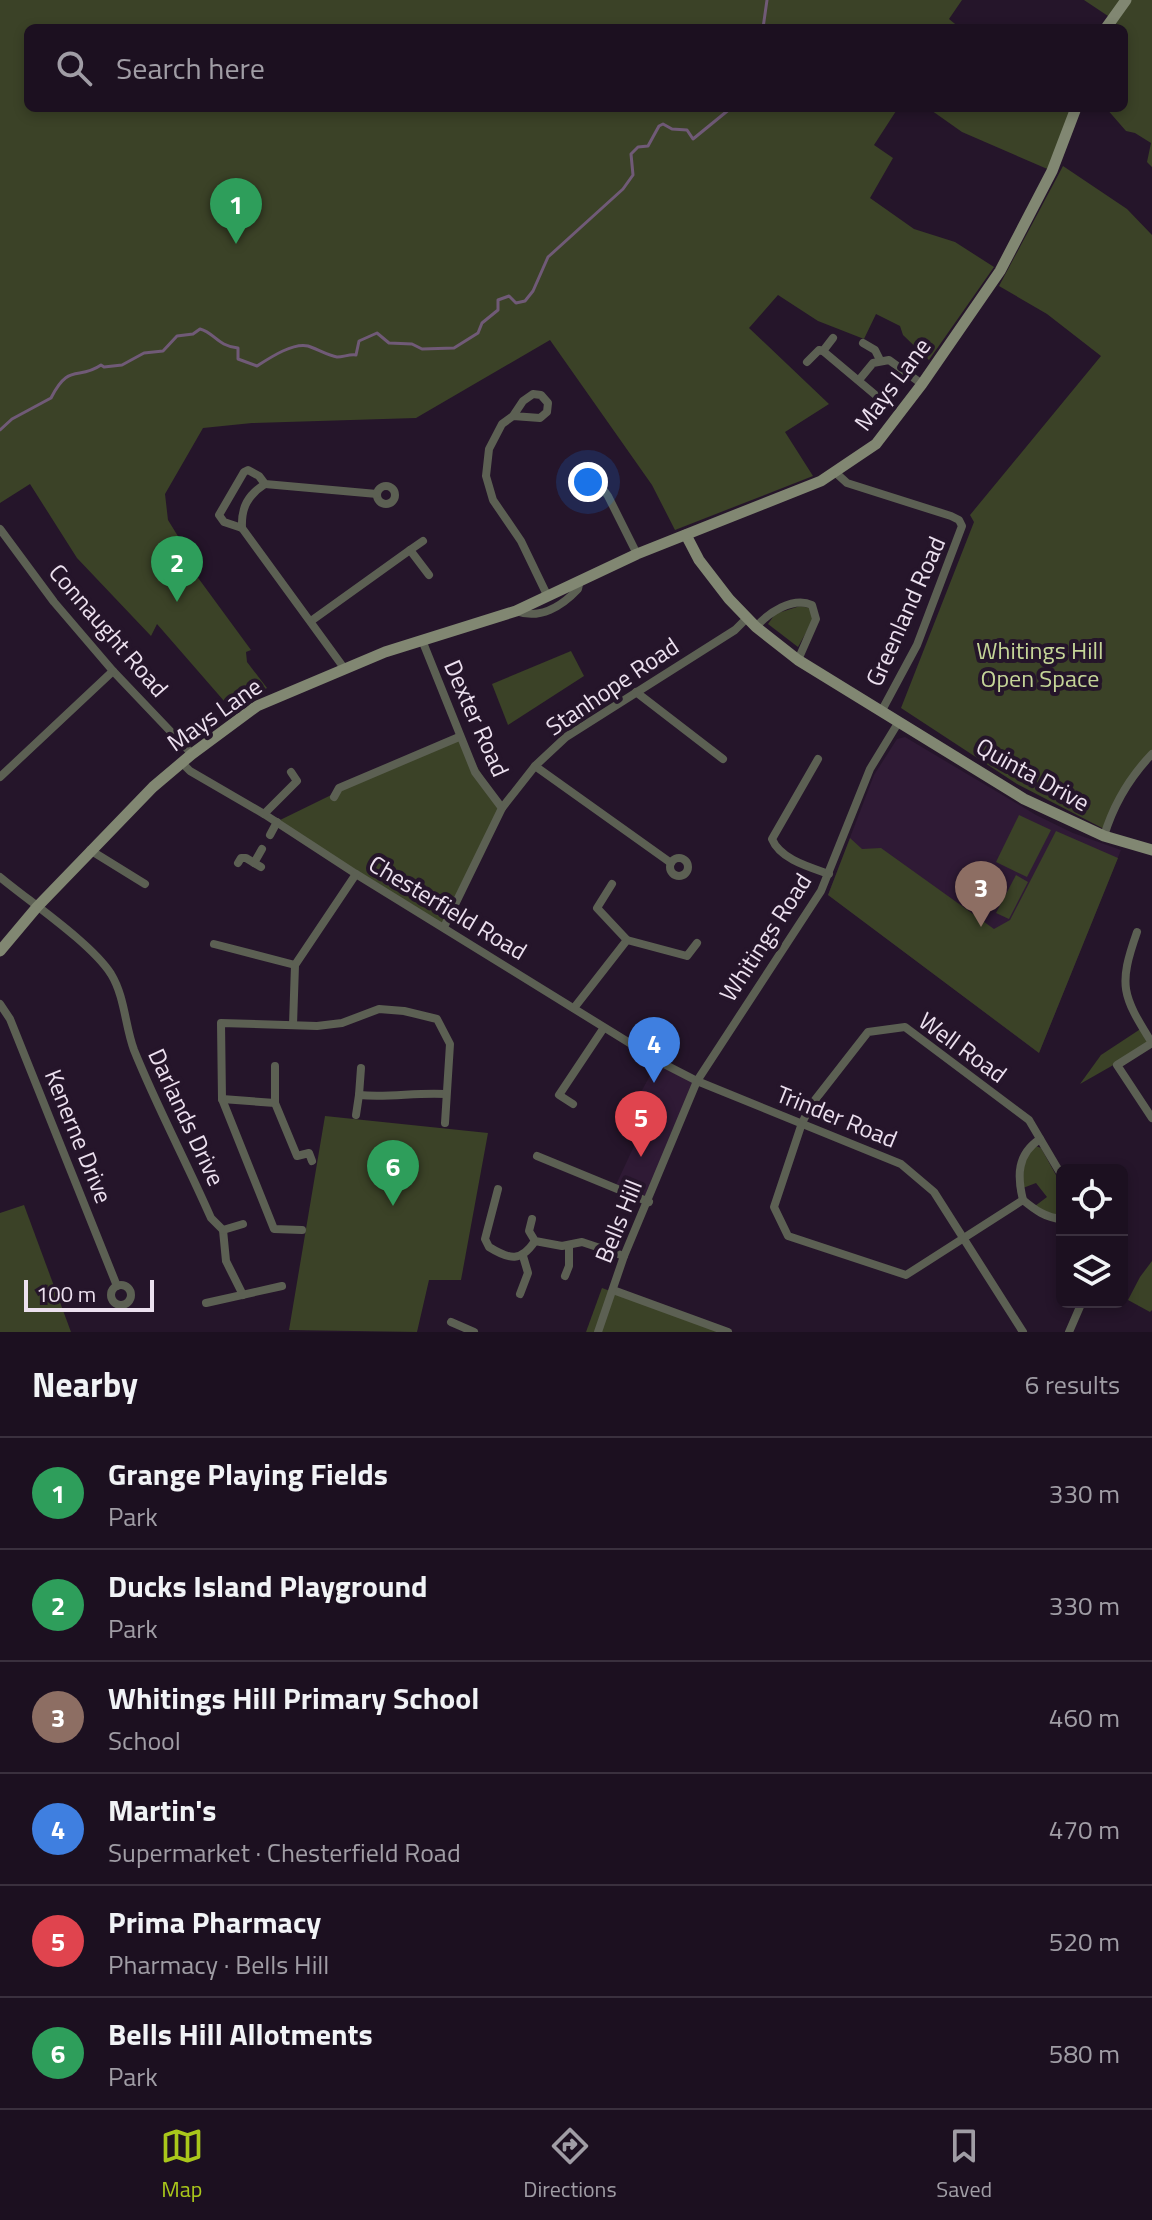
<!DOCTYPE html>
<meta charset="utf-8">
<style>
body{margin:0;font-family:"Titillium Web",sans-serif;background:#251929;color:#f1f3f6}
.controls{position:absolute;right:24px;bottom:24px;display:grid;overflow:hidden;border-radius:12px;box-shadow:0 4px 12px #0003}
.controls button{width:72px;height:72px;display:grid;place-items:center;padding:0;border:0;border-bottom:2px solid #3a303e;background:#1c1020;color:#f1f3f6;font:40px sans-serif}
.scale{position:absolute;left:24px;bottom:20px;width:130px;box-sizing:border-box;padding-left:8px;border:4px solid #ece0ef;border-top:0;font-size:22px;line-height:28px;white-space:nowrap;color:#ece0ef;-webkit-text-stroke:6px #25152a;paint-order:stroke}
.you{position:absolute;left:588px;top:482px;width:28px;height:28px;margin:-20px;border:6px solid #fff;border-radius:50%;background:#1a73e8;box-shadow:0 0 0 12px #1a73e833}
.badge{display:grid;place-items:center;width:52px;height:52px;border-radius:50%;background:#a9c71b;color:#fff;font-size:26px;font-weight:700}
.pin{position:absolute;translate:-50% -66px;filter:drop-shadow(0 2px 4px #0008)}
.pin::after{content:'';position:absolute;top:42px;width:28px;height:24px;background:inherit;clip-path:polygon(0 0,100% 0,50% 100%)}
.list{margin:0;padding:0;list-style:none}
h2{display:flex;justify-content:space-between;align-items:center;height:104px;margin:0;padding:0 32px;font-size:34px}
h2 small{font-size:26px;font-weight:400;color:#a09da5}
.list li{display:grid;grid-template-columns:52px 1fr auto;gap:24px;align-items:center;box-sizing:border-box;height:112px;padding:0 32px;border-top:2px solid #3a303e}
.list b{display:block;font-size:30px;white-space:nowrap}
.list p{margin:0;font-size:26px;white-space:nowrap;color:#a09da5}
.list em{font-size:26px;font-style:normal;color:#a09da5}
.icon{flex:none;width:44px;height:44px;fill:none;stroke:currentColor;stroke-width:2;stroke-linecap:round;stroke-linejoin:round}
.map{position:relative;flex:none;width:1152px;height:1332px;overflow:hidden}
.search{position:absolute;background:#1c1020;box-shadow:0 4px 12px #0003;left:24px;right:24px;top:24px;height:88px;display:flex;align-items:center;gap:20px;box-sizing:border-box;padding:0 28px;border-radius:12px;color:#a09da5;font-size:30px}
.sheet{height:776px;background:#1c1020}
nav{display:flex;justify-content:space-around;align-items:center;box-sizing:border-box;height:112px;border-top:2px solid #3a303e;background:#1c1020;font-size:22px;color:#a09da5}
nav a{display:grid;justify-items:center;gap:4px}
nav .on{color:#a9c71b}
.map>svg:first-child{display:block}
.built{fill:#2f1a35}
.green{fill:#3b4227}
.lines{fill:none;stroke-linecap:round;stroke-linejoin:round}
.stream{stroke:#705a77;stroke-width:3}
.street{stroke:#5c6053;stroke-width:8}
.secondary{stroke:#818772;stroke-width:11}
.labels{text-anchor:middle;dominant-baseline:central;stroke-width:8;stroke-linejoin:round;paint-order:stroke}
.street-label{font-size:24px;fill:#ece0ef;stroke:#25152a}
.park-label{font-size:24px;fill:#c5d598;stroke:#25152a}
</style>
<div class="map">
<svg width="1152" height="1332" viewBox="0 0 1152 1332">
<rect width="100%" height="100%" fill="#25152a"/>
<g class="built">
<polygon points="905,737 1036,815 1073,833 1121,850 1039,1053 828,895 874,775 897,739"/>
<polygon points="658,1061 696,1081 649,1202 614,1189 648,1116 641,1092"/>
</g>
<g class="green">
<polygon points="0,0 962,0 949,19 960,28 483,28 482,26 477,28 28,28 28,108 898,108 874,145 893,158 870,198 914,229 955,242 994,267 929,360 903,335 900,326 876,314 864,339 818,321 778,295 749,328 829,404 785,432 813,476 675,530 652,485 550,340 416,418 252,423 203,428 165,494 168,520 184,546 185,560 251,650 246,652 247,662 267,688 231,709 157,624 151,636 77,558 30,484 0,503"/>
<polygon points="1084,0 1152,0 1152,167 1147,162 1151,143 1135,133 1126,131 1106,108 1124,108 1124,28 1106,28 1111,18"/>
<polygon points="928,108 1076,108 1052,171 962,132"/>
<polygon points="1063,166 1127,209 1152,235 1152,754 1137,769 1106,830 1017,784 901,708 974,522 970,515 1101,356 1047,314 999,286"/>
<polygon points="800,606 810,608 813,620 798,647 768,624 775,614"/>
<polygon points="571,651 584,676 508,725 492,684"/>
<polygon points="459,737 502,808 444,927 276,822 413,755"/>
<polygon points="1019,815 1051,830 1027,877 996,862"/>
<polygon points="1056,831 1118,858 1039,1053 828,895 850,838 862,849 881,848 994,929 1010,920"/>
<polygon points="1016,875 1028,882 1009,919 996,913"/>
<polygon points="1142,1028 1152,1043 1080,1084 1101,1055"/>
<polygon points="325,1116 488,1133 461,1280 429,1280 417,1332 289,1330"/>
<path d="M1036,1146L1041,1148L1062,1186V1215L1054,1216L1035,1206L1047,1197L1036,1183L1023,1188C1023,1171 1022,1158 1036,1146Z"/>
<polygon points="24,1205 71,1332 0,1332 0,1213"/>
<polygon points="1152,1261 1152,1310 1150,1312 1128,1300 1140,1277"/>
<polygon points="602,1288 720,1332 586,1332"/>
</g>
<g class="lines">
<g class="stream">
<polyline points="763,28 767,0"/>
<path d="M0,430L12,419L51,398C69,362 78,381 101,365L104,367L122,365L144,353L163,351L177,336L193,334L200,329C215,333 217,346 238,348V359L257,366C268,359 293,342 308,346C317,349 329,356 337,357C344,357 349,354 356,355L359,341L377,333L389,343L412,344L422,349L454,348L478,333L482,323L498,310V300L509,296L516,303L525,301L533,291L548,257L623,189L633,175L631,154L638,147L648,146L659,126L663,124L672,129L687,130L693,139L731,108"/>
</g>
<g class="street">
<polyline points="863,343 875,350 880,360"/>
<polyline points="823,351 833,338"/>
<polyline points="807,362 819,350 823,351 879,398"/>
<polyline points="859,380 873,363 889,360 922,384"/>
<polyline points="513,416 523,401 533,394 541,395 548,403 547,412 540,418 513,416 502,424 489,449 486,476 493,500 521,541 548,597"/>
<polyline points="836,473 847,483 951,516 959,520 962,526 917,645 881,712"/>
<polyline points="600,485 608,496 637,554"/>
<circle cx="386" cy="495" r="9"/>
<path d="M242,528C241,507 248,495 265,484"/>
<polyline points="0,529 54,602 113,671 192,754"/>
<polyline points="410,550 423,541"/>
<path d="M516,611C540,620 562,606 578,589L580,580"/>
<polyline points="311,621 410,550 429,575"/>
<path d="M756,627C768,613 793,596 812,605L816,619L798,660"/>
<polyline points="422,640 475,772 502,808"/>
<polyline points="344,668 242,528 224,522 219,515 244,472 248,470 259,476 265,484 377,494"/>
<polyline points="636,692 723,759"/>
<path d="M818,759L772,839C780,859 809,867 829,874"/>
<polyline points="181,762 190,771 264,814 356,874 662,1063 697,1081 901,1164 934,1192 1023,1332"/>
<polyline points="535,766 671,863"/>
<polyline points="0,777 113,671"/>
<polyline points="334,797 339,788 459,737"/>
<polyline points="264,814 297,781 291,772"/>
<polyline points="270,835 277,822"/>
<path d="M1104,836C1114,803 1129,778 1152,754"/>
<polyline points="90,850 145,884"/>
<circle cx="679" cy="867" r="9"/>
<polyline points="238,863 241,858 246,858 261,867"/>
<polyline points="254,863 262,849"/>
<path d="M0,877C30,902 91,943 111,974C125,997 125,1026 134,1050C157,1107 186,1161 211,1218L223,1230L226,1261L243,1295"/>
<polyline points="612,884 597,908 627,940 687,956 697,943"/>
<polyline points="444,927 502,808 535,766 566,737 735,630 747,618"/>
<path d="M1137,932C1118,986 1122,995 1152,1043"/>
<polyline points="214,944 295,965"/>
<polyline points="0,1004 10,1019 117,1286"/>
<polyline points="574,1008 627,940"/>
<polyline points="293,1025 295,965 356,874"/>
<polyline points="1152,1043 1117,1065 1152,1118"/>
<polyline points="275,1066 275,1103 297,1156 309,1153 312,1161"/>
<polyline points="359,1095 361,1068"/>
<polyline points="222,1099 275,1103"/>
<polyline points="573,1104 559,1095 603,1029"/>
<path d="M356,1115L359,1095C389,1098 416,1092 446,1094"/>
<polyline points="537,1156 649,1202"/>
<path d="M1062,1176L1029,1120L905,1027L868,1032L811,1105L802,1123L774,1207L788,1236L906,1275L1023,1200C1035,1210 1046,1218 1062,1219"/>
<path d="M498,1189L485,1239L489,1247C510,1260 521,1262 535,1241"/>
<path d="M1023,1200C1017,1176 1017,1154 1040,1139"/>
<polyline points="532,1219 529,1231 535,1241 562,1246 582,1242 624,1256"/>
<polyline points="223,1230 243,1224"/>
<polyline points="302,1230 274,1229 222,1099 221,1023 317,1026 342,1023 379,1009 404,1011 437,1019 450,1044 445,1123"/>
<polyline points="565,1276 569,1266 569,1245"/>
<circle cx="121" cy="1295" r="10"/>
<polyline points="613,1290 728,1332"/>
<polyline points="520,1294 528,1273 523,1256"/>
<polyline points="206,1303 282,1286"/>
<polyline points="451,1322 474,1332"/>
<polyline points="598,1332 624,1256 697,1081 821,891 870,769 898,723"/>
<polyline points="1069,1332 1082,1302"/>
</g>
<g class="secondary">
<polyline points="1106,28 1126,0"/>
<polyline points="686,535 699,560 729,599 756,627 798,660 1024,799 1104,836 1152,850"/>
<polyline points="0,951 37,907 153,787 192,754 257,706 385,652 516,611 637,554 821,481 876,444 922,384 1000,271 1052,171 1076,108"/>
</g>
</g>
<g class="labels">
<g class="street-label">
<text transform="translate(892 384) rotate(-53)">Mays Lane</text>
<text transform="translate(905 611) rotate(-66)">Greenland Road</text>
<text transform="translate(109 630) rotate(49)">Connaught Road</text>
<text transform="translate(612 686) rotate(-34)">Stanhope Road</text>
<text transform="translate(214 714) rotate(-35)">Mays Lane</text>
<text transform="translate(477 718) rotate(66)">Dexter Road</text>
<text transform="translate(1033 774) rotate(29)">Quinta Drive</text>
<text transform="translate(448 907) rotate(31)">Chesterfield Road</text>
<text transform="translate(765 937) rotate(-57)">Whitings Road</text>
<text transform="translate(963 1047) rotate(36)">Well Road</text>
<text transform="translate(837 1116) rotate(22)">Trinder Road</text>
<text transform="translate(187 1117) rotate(65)">Darlands Drive</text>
<text transform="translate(79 1136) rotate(68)">Kenerne Drive</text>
<text transform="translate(618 1221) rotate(-68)">Bells Hill</text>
</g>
<g class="park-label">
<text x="1040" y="650">Whitings Hill<tspan x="1040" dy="28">Open Space</tspan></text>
</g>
</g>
</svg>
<div class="controls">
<button><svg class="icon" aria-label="locate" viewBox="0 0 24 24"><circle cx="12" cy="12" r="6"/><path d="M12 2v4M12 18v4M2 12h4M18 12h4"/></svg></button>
<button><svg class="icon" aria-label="layers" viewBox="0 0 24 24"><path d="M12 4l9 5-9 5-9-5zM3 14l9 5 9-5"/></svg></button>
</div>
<div class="scale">100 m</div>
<div class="you"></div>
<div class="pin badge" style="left:236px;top:244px;background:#2e9e5b">1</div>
<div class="pin badge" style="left:177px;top:602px;background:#2e9e5b">2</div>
<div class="pin badge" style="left:981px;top:927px;background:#8d6e63">3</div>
<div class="pin badge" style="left:654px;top:1083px;background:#3f7fe0">4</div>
<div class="pin badge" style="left:641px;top:1157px;background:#e0444e">5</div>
<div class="pin badge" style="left:393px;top:1206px;background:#2e9e5b">6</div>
<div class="search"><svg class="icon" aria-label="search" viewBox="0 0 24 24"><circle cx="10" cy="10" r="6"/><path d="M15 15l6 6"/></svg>Search here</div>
</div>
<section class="sheet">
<h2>Nearby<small>6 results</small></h2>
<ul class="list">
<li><span class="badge" style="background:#2e9e5b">1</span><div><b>Grange Playing Fields</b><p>Park</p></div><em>330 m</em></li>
<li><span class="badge" style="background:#2e9e5b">2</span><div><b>Ducks Island Playground</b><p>Park</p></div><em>330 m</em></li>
<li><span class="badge" style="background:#8d6e63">3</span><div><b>Whitings Hill Primary School</b><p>School</p></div><em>460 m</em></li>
<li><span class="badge" style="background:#3f7fe0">4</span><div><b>Martin's</b><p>Supermarket · Chesterfield Road</p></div><em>470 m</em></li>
<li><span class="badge" style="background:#e0444e">5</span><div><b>Prima Pharmacy</b><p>Pharmacy · Bells Hill</p></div><em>520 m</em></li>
<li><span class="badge" style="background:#2e9e5b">6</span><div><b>Bells Hill Allotments</b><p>Park</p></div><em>580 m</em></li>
</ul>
</section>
<nav>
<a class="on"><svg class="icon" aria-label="map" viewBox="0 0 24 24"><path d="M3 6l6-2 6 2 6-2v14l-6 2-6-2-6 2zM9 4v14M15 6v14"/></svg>Map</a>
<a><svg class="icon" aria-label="directions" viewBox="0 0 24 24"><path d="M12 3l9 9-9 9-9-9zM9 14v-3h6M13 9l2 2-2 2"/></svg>Directions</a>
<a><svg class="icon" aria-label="saved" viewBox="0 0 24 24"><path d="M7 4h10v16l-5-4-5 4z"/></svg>Saved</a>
</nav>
